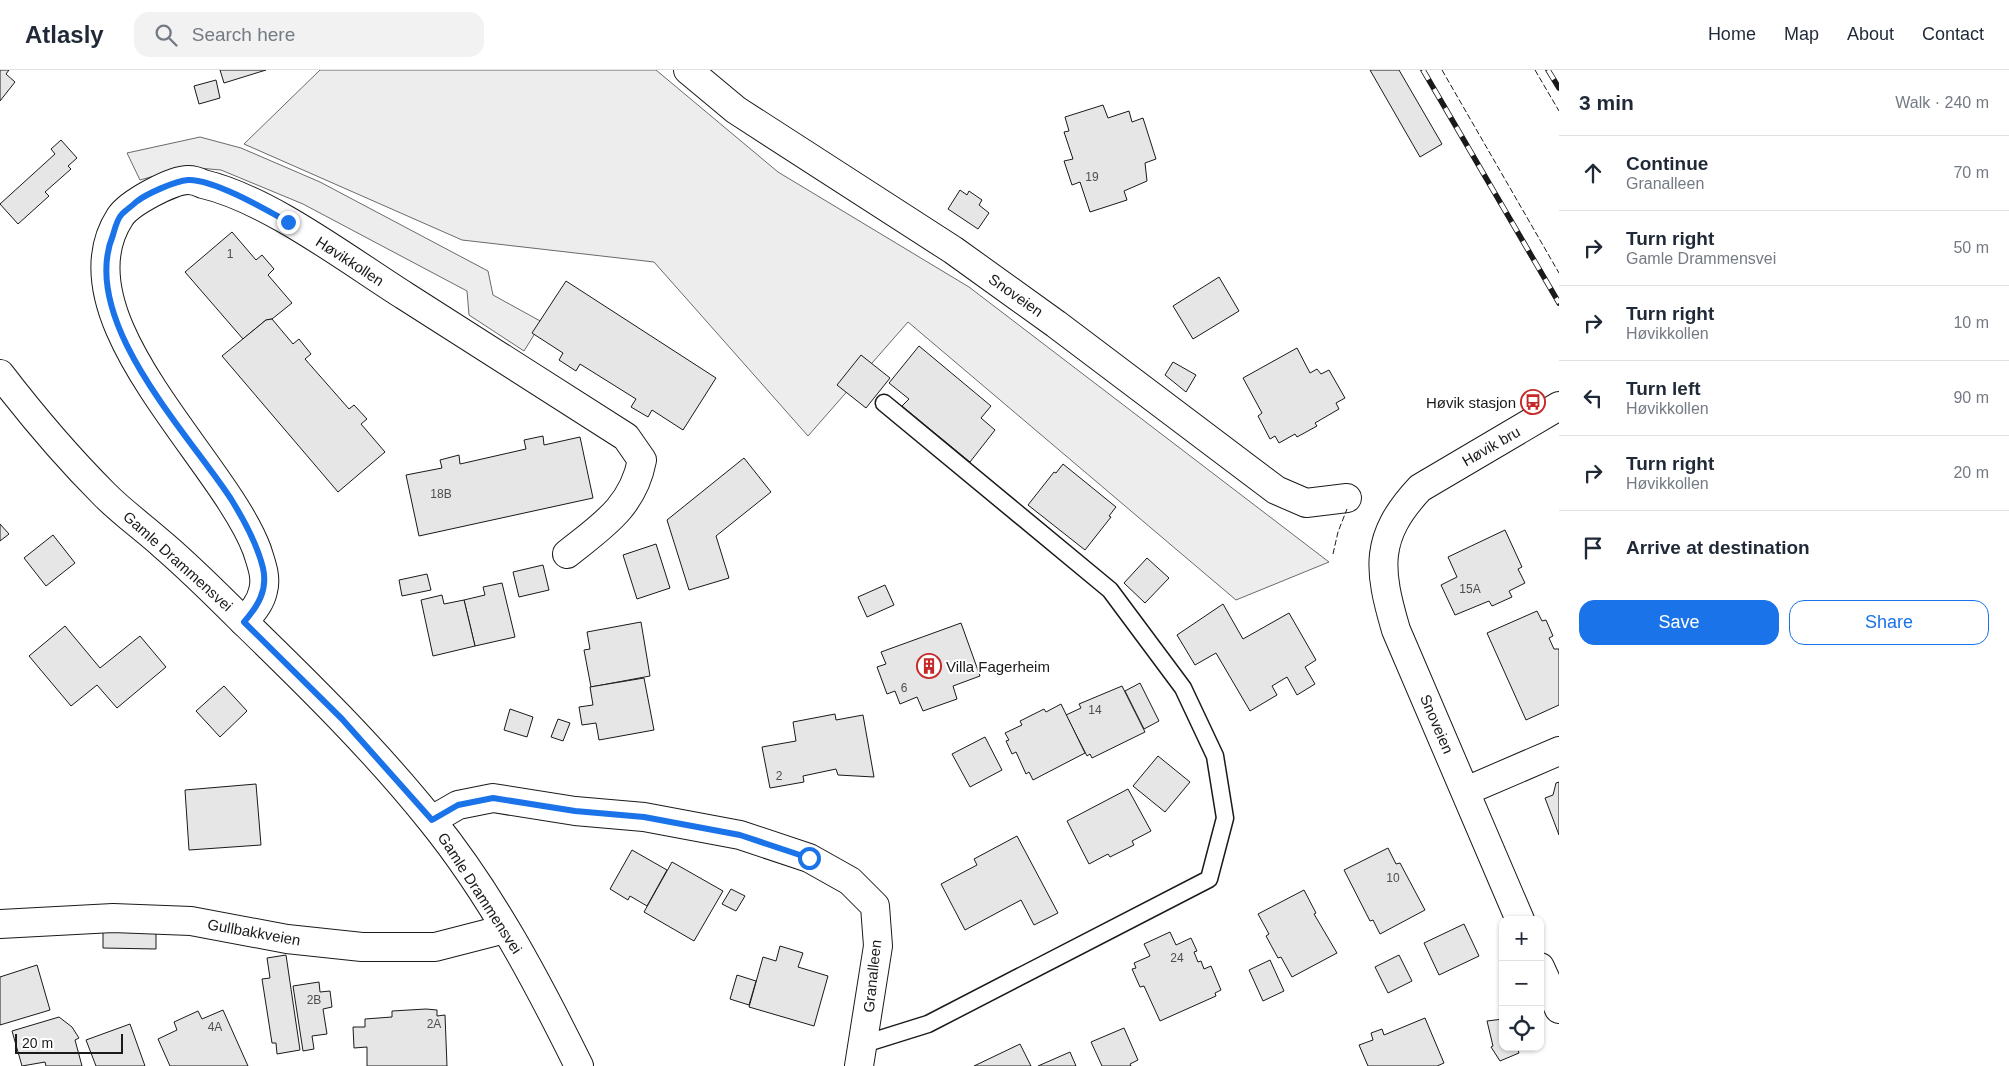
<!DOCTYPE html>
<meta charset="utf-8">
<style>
body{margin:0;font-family:Arial,sans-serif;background:#f2f2f3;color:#1f2937}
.controls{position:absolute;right:15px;bottom:15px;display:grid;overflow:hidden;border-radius:10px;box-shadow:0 1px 4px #0004}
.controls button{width:45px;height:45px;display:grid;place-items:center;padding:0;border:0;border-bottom:1px solid #e0e1e3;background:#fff;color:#1f2937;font:25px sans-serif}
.scale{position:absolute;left:15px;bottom:12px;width:108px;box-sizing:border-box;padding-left:5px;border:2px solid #1a1a1a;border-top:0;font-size:14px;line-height:18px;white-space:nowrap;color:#1a1a1a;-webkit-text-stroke:4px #fff;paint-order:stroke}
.stop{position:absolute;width:15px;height:15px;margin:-11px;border:4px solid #1a73e8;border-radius:50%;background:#fff}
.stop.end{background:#1a73e8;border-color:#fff;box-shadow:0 1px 5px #0008}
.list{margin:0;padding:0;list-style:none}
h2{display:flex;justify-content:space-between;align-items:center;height:65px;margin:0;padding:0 20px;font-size:21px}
h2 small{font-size:16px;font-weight:400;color:#747a83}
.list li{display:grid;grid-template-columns:32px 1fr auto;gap:15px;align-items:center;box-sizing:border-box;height:75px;padding:0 20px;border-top:1px solid #e0e1e3}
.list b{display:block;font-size:19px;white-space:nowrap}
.list p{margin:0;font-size:16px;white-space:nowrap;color:#747a83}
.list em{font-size:16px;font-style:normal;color:#747a83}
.actions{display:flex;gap:10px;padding:15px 20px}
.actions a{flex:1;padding:11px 0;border:1px solid #1a73e8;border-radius:15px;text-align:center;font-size:18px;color:#1a73e8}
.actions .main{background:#1a73e8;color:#fff}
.icon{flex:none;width:28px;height:28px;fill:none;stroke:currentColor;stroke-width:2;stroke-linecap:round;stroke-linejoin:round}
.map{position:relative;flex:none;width:1559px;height:996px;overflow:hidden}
header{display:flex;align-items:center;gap:30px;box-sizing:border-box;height:70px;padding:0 25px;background:#fff;border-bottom:1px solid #e0e1e3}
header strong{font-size:24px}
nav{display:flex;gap:28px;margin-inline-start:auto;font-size:18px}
.search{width:350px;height:45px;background:#f2f2f3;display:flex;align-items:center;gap:12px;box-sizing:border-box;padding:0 18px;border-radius:15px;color:#747a83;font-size:19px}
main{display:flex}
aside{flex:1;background:#fff}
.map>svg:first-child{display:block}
.built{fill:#ededed;stroke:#6a6a6a}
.building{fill:#e6e6e6;stroke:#1a1a1a}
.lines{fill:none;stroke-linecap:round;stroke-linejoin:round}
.lane-casing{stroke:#1a1a1a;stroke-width:19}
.street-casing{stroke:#1a1a1a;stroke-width:30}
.secondary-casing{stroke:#1a1a1a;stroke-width:30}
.lane{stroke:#fff;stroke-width:16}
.street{stroke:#fff;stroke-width:28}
.secondary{stroke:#fff;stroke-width:28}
.rail-casing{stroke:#1a1a1a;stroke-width:5.5}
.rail{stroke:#fff;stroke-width:4;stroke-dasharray:11;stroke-linecap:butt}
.fence{stroke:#1a1a1a;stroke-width:1;stroke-dasharray:6 2.5;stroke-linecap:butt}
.route{stroke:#1a73e8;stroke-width:6}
.labels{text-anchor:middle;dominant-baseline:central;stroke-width:4;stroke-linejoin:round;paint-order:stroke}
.number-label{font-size:12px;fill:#4d4d4d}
.street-label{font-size:15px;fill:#1a1a1a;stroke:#fff}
.poi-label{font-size:15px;fill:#1a1a1a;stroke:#fff;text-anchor:end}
</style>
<header>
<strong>Atlasly</strong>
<div class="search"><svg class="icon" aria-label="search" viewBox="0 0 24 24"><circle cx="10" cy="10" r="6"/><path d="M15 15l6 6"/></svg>Search here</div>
<nav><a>Home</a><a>Map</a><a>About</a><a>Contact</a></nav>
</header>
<main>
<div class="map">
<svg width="1559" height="996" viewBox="0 0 1559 996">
<rect width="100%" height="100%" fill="#fff"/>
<g class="built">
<polygon points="320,0 656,0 778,102 969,217 1329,492 1236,530 908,252 808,366 654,192 462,170 244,74"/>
<polygon points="200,67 241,78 320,112 488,201 493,225 542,252 524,281 469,245 467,221 303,134 221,100 187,97 140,110 127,83"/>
</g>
<g class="building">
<polygon points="0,0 9,0 6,4 15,12 0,31"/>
<polygon points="220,0 266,0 224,13"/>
<polygon points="1370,0 1399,0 1442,74 1420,87"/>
<polygon points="216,10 220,28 199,34 194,16"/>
<polygon points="1103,35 1108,48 1129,41 1132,52 1143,48 1156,89 1145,93 1147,111 1124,121 1127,130 1090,142 1080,112 1072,115 1064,91 1073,89 1064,62 1069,61 1065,47"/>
<polygon points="61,70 77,88 68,96 71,99 45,122 49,126 18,154 0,134 55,84 51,79"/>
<polygon points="960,120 967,125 969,121 982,130 979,135 989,143 978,159 948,139"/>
<polygon points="232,162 256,190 262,185 274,199 268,205 292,233 272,249 266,250 243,269 185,202"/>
<polygon points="1219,207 1239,241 1193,269 1173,236"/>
<polygon points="566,211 716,308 683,360 652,340 648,347 631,337 636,329 580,294 576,301 559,290 563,283 532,263"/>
<polygon points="272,249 293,274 299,269 311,284 305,289 349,339 354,335 367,349 361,354 385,382 338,422 222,286 266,250"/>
<polygon points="919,276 991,336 981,348 995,360 970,392 902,336 909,329 889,313"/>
<polygon points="1297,278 1310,303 1317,299 1321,304 1329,300 1345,328 1336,333 1339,339 1315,353 1317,356 1297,367 1295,364 1279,373 1275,366 1270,369 1258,346 1262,343 1243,308"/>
<polygon points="861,285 890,308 866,338 837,315"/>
<polygon points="1173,292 1196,305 1186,322 1165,305"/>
<polygon points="543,366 544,375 580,367 593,428 419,466 406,405 442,398 440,390 459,385 460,394 526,379 524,370"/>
<polygon points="744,388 771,422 716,466 729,508 689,520 667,450"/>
<polygon points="1063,394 1116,437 1109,446 1111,447 1085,480 1028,435 1054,402 1056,403"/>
<polygon points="0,454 9,464 0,471"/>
<polygon points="1505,460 1522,497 1518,499 1525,513 1509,521 1512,527 1492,536 1489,531 1455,545 1441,515 1457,507 1448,487"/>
<polygon points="53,465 75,493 46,516 24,488"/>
<polygon points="656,474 670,518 637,529 623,485"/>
<polygon points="1147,488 1169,508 1145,533 1124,513"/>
<polygon points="543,495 549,520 519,527 513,502"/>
<polygon points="427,504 431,520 402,526 399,510"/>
<polygon points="502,513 515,567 475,576 464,530 485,525 483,517"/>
<polygon points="885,515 894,535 867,547 858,527"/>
<polygon points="442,525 444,534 464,530 475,576 433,586 421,530"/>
<polygon points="1223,534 1243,569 1289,543 1316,590 1305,597 1315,614 1297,625 1287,607 1272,616 1277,625 1250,641 1216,583 1195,595 1177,565"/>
<polygon points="1537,541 1542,551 1546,550 1553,566 1549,568 1554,579 1559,579 1559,635 1526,650 1487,563"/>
<polygon points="641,552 650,606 591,617 584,580 590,579 587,562"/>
<polygon points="961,553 980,606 953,616 957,629 923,641 917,627 900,634 895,621 887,624 877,597 886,594 881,582"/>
<polygon points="65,556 100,598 140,566 166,597 117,638 97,615 71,636 29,586"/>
<polygon points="644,608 654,660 599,670 596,653 582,655 579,637 593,635 590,617"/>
<polygon points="1140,613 1159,651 1144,659 1125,621"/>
<polygon points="224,616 247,641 220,667 196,641"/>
<polygon points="1122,616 1145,662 1092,688 1090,684 1087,686 1066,645 1081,638 1079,634"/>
<polygon points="1061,634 1085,683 1033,710 1029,702 1026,704 1016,682 1012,684 1006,671 1009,670 1005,663 1022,655 1020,651 1044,639 1046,642"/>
<polygon points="510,639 533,647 527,667 504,660"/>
<polygon points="835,644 836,650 863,645 874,707 838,705 836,699 803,706 804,712 770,718 762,677 796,671 793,652"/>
<polygon points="558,649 570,653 563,671 551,667"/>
<polygon points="985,667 1002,700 970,717 952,684"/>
<polygon points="1158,686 1190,712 1165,742 1133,716"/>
<polygon points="1559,712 1559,765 1545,728 1553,725 1556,713"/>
<polygon points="256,714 261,775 189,780 185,720"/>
<polygon points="1128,719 1151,761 1132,771 1134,775 1110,787 1108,784 1089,794 1067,751"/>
<polygon points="1017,766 1058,843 1034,855 1021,830 965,860 941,814 977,795 974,789"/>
<polygon points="1388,778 1396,794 1400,793 1425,840 1380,864 1373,850 1370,851 1344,800"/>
<polygon points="632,780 667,800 647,836 630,826 628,830 610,819"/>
<polygon points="672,792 723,821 694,871 644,842"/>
<polygon points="731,819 745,826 736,841 722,834"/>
<polygon points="1304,820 1316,843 1314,844 1337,883 1292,907 1281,887 1278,888 1266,866 1269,864 1258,844"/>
<polygon points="1464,854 1479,886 1439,905 1424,873"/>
<polygon points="103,858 156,858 156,879 103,878"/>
<polygon points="1170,862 1176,875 1191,868 1197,881 1194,882 1198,892 1201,891 1204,899 1211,896 1221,920 1215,923 1216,926 1160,951 1144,916 1140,917 1132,899 1136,898 1134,893 1150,886 1144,874"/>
<polygon points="780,876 803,883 798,897 828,906 814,956 749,937 763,887 776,891"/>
<polygon points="286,885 300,980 277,984 276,973 272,973 262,909 270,908 267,888"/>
<polygon points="1399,885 1412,911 1388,923 1375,897"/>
<polygon points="1270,890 1284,921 1263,931 1249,900"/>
<polygon points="37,895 50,940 0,955 0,907"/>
<polygon points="737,905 756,911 749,935 730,929"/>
<polygon points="319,912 320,922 330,921 332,937 323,939 327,964 312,966 314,979 303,981 293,916"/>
<polygon points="426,939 437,940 437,946 445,945 447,996 367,996 367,977 354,978 353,957 365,957 365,949 392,947 392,941"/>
<polygon points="223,940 248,996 170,996 158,969 177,960 174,952 198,941 202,949"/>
<polygon points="59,947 72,957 79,968 75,970 82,996 46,996 45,992 22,996 12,961"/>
<polygon points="1425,948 1444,993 1437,996 1368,996 1359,975 1373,970 1371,963 1382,959 1384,965"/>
<polygon points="1503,949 1503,977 1517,977 1519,983 1500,991 1491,977 1493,976 1487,951"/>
<polygon points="130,954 145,996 96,996 86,970"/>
<polygon points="1124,958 1138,990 1130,994 1131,996 1102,996 1091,972"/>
<polygon points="1020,974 1031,996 974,996"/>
<polygon points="1070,982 1076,996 1038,996"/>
</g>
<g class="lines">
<defs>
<polyline id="lane" points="864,974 928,954 1209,809 1225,748 1215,686 1183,618 1110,520 884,333"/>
<g id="street">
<polyline points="688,0 736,40 953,180 1056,254 1276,420 1306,433 1347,428"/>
<path d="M244,552C252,542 260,534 263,521C267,507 261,493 257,480C224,390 55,247 120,147C129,133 172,110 188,110C193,110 199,112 203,114C268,129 348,190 405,226C478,273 552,320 626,367L642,390C633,437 602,456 567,484"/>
<polyline points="1466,721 1559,681"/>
<polyline points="432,750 458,735 493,728 575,741 644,747 740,765 809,788 850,811 875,836 878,876 859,996"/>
<polyline points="0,854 113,848 191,851 287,869 362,877 435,877 505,859"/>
</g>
<g id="secondary">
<path d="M0,304C33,347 67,387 105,425C123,443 144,458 163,475C191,499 217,525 243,551C308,614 374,679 431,750C491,824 537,911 579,996"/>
<path d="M1520,850L1396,560C1378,499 1374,467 1420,418L1559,336"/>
<polyline points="1540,897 1559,939"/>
</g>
</defs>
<use href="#lane" class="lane-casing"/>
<use href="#street" class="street-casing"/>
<use href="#secondary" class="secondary-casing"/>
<use href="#lane" class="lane"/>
<use href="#street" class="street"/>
<use href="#secondary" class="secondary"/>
<defs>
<g id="rail">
<polyline points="1423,0 1559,233"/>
<polyline points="1548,0 1559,18"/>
</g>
</defs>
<use href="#rail" class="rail-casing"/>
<use href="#rail" class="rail"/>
<g class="fence">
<polyline points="1442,0 1559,203"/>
<polyline points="1535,0 1559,41"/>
<polyline points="1333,484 1338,462 1347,439"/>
</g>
</g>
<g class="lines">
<path class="route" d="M288,152C265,139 213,109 188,110C175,111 146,124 136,132C132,136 126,140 122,144C117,149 115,158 113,165C78,250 188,363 231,429C244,450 257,473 263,498C268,520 258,536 244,552L342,649L432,750L458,735L493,728L575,741L644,747L740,765L809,788"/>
</g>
<defs>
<symbol id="bus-ring" viewBox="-11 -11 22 22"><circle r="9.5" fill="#fff" stroke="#c62828" stroke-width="1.5"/><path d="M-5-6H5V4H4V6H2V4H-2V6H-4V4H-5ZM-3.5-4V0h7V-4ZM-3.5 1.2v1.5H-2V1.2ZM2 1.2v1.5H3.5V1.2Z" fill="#c62828"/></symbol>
<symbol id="building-ring" viewBox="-11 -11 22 22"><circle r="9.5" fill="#fff" stroke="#c62828" stroke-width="1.5"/><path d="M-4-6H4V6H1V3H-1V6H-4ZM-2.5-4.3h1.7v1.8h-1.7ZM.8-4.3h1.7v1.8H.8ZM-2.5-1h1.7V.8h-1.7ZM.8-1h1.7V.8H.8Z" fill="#c62828"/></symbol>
</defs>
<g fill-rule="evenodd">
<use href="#bus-ring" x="1519" y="318" width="28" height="28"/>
<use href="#building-ring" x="915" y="582" width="28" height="28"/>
</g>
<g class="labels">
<g class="number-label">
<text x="1092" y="107">19</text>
<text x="230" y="184">1</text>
<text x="441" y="424">18B</text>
<text x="1470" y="519">15A</text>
<text x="904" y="618">6</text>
<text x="1095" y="640">14</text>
<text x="779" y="706">2</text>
<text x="1393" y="808">10</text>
<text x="1177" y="888">24</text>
<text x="314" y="930">2B</text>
<text x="434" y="954">2A</text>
<text x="215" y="957">4A</text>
</g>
<g class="street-label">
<text transform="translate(350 191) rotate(33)">Høvikkollen</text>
<text transform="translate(1016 225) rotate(35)">Snoveien</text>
<text transform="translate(1491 376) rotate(-30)">Høvik bru</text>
<text transform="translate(178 491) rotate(42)">Gamle Drammensvei</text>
<text transform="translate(1437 654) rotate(67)">Snoveien</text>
<text transform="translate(480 823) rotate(57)">Gamle Drammensvei</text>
<text transform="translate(254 862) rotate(10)">Gullbakkveien</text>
<text transform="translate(872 906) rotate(-84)">Granalleen</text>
</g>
<g class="poi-label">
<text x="1516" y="332">Høvik stasjon</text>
<text x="946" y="596" text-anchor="start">Villa Fagerheim</text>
</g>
</g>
</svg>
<div class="controls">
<button>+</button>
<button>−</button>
<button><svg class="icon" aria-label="locate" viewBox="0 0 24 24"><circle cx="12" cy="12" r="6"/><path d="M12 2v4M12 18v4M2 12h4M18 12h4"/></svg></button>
</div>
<div class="scale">20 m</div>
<div class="stop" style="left:809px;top:788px"></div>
<div class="stop end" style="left:288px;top:152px"></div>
</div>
<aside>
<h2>3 min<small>Walk · 240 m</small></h2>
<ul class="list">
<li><svg class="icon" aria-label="ahead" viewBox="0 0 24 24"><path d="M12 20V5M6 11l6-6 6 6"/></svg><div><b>Continue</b><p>Granalleen</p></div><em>70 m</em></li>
<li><svg class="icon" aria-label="right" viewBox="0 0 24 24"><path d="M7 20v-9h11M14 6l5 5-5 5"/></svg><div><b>Turn right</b><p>Gamle Drammensvei</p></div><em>50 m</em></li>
<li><svg class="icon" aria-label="right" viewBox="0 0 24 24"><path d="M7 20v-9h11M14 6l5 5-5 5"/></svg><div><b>Turn right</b><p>Høvikkollen</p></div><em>10 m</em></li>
<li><svg class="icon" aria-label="left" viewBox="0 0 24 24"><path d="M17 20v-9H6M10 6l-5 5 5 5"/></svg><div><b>Turn left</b><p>Høvikkollen</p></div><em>90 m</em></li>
<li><svg class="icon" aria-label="right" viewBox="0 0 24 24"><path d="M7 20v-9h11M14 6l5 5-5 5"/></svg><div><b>Turn right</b><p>Høvikkollen</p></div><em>20 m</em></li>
<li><svg class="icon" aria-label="arrive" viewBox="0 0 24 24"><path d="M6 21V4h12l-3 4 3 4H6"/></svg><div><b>Arrive at destination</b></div></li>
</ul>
<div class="actions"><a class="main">Save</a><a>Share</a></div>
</aside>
</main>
